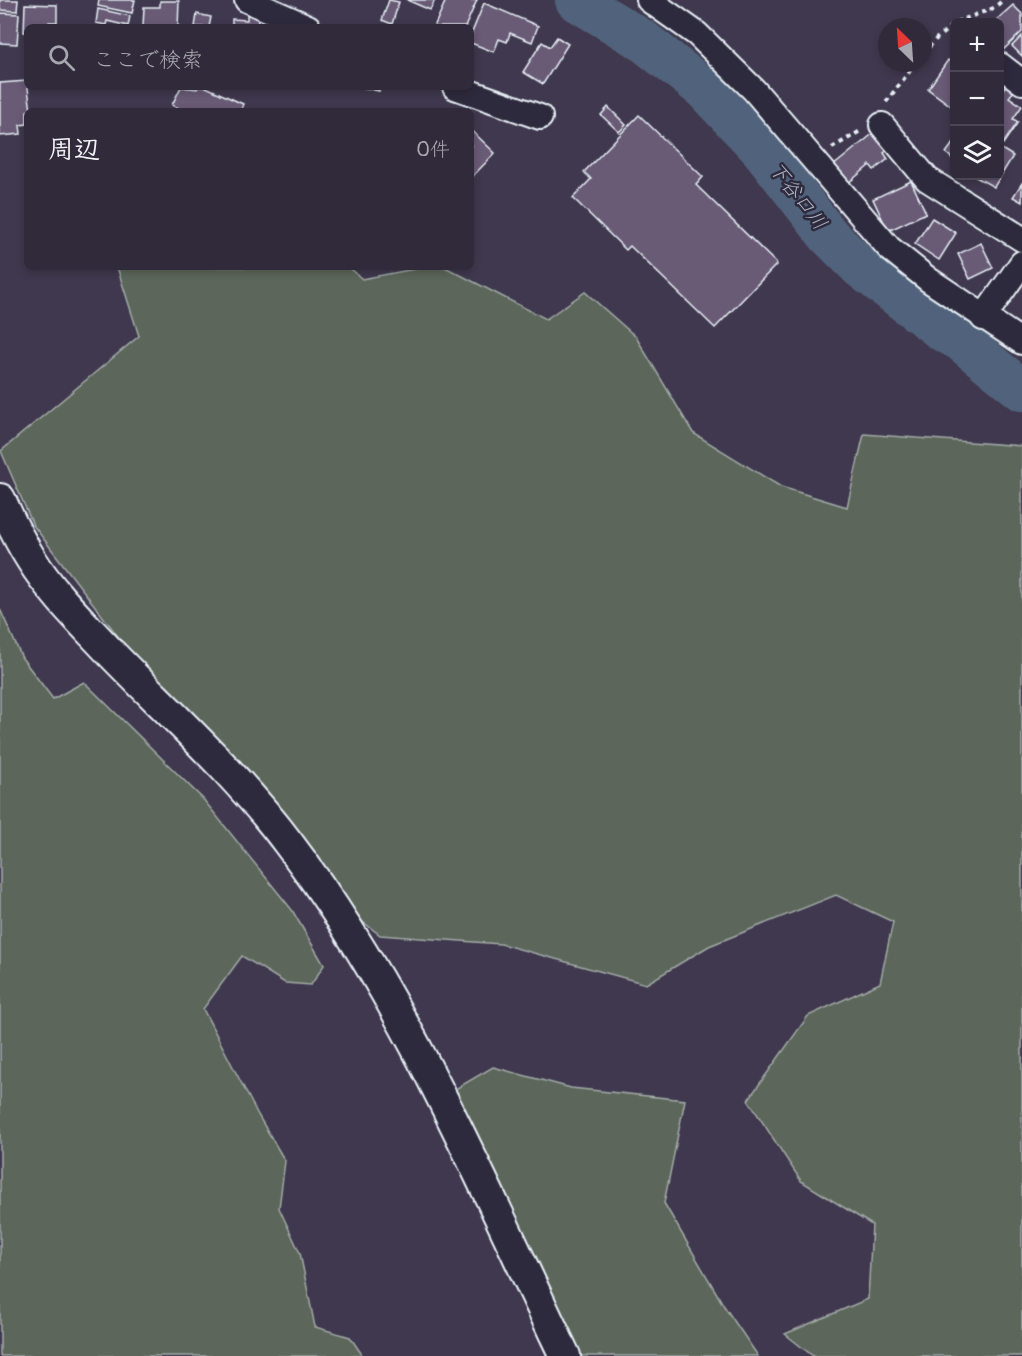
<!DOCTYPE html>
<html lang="ja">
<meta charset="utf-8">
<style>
body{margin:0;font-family:Pangolin,"Klee One",sans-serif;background:#383242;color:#f1f3f6}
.controls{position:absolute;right:18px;top:18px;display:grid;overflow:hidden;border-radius:9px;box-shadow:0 3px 9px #0003}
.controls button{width:54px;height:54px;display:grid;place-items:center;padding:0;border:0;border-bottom:2px solid #4b4654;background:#302a3a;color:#f1f3f6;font:30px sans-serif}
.compass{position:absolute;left:878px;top:18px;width:54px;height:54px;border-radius:50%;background:#302a3a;box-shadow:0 3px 9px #0003;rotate:335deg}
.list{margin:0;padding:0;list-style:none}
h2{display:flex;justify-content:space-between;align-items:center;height:78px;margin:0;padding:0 24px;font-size:26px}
h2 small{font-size:20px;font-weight:400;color:#a8a7af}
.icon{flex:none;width:33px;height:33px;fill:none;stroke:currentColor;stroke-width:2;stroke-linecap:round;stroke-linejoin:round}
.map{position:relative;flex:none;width:1022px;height:1356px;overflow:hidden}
.search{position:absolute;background:#302a3a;box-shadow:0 3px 9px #0003;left:24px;top:24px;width:450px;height:66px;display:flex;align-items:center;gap:15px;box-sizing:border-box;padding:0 21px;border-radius:9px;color:#a8a7af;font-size:22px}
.panel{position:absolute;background:#302a3a;box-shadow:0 3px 9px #0003;left:24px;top:108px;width:450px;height:162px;border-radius:9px}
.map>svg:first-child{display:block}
.green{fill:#5d665a;stroke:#a2aca9;stroke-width:1.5}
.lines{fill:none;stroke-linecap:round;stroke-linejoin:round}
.river{stroke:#51637c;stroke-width:42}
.building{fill:#695a76;stroke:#e8f1f8;stroke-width:1.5}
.minor-casing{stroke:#e8f1f8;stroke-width:28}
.tertiary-casing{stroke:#e8f1f8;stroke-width:34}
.path{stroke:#e8f1f8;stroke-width:4;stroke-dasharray:4.5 4.5;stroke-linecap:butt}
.minor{stroke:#2f2a3d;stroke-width:24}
.tertiary{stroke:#2f2a3d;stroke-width:30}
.labels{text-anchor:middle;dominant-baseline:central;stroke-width:5;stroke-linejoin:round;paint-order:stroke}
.water-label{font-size:20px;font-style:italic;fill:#acb8c6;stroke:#2f2a3d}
</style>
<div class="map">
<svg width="1022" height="1356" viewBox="0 0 1022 1356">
<rect width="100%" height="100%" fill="#40384e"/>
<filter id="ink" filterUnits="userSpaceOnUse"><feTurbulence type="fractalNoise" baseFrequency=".0167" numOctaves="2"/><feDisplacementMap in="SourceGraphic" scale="12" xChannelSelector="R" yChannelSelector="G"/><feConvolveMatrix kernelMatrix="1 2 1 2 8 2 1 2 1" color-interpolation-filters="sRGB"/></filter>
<g filter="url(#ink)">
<g class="green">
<polygon points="117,267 349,267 362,279 425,267 445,267 546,319 585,292 636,337 693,433 781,487 847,507 864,434 1022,446 1022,1356 813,1356 785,1334 868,1299 872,1225 801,1181 748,1100 808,1016 880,983 893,922 836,895 709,946 646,984 501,944 380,935 363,922 260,787 124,644 33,525 1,451 139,336"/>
<polygon points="0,609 22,658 53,699 84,682 203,799 292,910 324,965 311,985 285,983 242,956 203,1009 258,1115 285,1161 279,1208 300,1253 315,1327 350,1337 363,1356 0,1356"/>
<polygon points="493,1067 571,1088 685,1100 664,1203 724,1306 758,1356 574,1356 445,1095"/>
</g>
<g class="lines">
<polyline class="river" points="576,0 642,40 704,89 762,150 829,236 860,267 943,331 960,340 1022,390"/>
</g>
<g class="building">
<polygon points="0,0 18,0 17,11 0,10"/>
<polygon points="99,0 135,0 132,13 98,6"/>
<polygon points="389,0 399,2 392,24 382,20"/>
<polygon points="407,0 435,0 430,10"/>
<polygon points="446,0 477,0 465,27 434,27"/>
<polygon points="160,1 179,1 178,27 143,27 144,7 160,7"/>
<polygon points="484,3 538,26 532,42 510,33 507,42 499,39 494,52 471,43 471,35"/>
<polygon points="25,4 57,5 57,22 49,22 49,27 27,27 27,32 24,32"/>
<polygon points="1013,5 1022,14 1022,32 1001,52 1000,22 994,22"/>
<polygon points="98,9 130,16 128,26 107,21 106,25 96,23"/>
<polygon points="247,12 259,13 257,27 232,27 232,19 247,20"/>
<polygon points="0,13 19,14 17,44 0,43"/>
<polygon points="197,14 211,17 209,27 195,27"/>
<polygon points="1022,36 1022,56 1012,46"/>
<polygon points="557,37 568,44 543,84 523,72 542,42 550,47"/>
<polygon points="948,60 954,64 954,108 928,89"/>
<polygon points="27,81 31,111 27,111 27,124 20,125 21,134 0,136 0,83"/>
<polygon points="1005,86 1014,91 1009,97 1022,106 1013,119 1018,122 1003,144 1000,142 1000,94"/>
<polygon points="181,87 197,89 198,87 206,87 243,104 241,111 185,111 172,105"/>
<polygon points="361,87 380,87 379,91"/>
<polygon points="608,107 626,125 619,132 601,115"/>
<polygon points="639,115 703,177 696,185 777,264 715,328 630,246 626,250 573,198 591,179 584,172"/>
<polygon points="471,130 495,153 471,178"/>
<polygon points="875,132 889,149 884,153 888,159 874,170 870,165 847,184 833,166"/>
<polygon points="954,142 954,160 946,153"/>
<polygon points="1000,148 1013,156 994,187 974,176 1000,176"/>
<polygon points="911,181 926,213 888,231 873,199"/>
<polygon points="1022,183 1022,202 1013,197"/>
<polygon points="932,218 956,233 939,260 915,244"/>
<polygon points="981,243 993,268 970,279 958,254"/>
</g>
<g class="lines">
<defs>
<g id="minor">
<polyline points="247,0 308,27"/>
<polyline points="649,0 697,34 754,90 889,248 929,280 1022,342"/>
<polyline points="1000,65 1022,82"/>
<polyline points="455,87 540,117"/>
<polyline points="882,125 927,179 1022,239"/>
<polyline points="983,318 1022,263"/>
</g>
<path id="tertiary" d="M0,499C9,519 19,540 31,559C52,593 81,621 108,650C169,713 236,773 289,844C405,997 482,1183 565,1356"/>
</defs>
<use href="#minor" class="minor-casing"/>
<use href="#tertiary" class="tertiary-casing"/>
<g class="path">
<polyline points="956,22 994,8 1003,0"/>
<polyline points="923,54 937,38 954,24"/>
<polyline points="886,102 916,63"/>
<polyline points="832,148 862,130"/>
</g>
<use href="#minor" class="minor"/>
<use href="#tertiary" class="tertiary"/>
</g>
</g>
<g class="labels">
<g class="water-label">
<text transform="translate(798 196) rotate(52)">下谷口川</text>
</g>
</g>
</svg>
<div class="controls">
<button>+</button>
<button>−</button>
<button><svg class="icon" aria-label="layers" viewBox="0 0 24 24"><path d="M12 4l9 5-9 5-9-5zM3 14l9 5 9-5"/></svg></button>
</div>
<svg class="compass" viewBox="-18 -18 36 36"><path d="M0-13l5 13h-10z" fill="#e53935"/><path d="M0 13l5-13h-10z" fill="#a8a7af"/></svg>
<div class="search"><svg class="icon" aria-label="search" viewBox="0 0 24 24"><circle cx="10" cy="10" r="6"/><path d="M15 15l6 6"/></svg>ここで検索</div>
<section class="panel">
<h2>周辺<small>0件</small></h2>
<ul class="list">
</ul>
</section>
</div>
